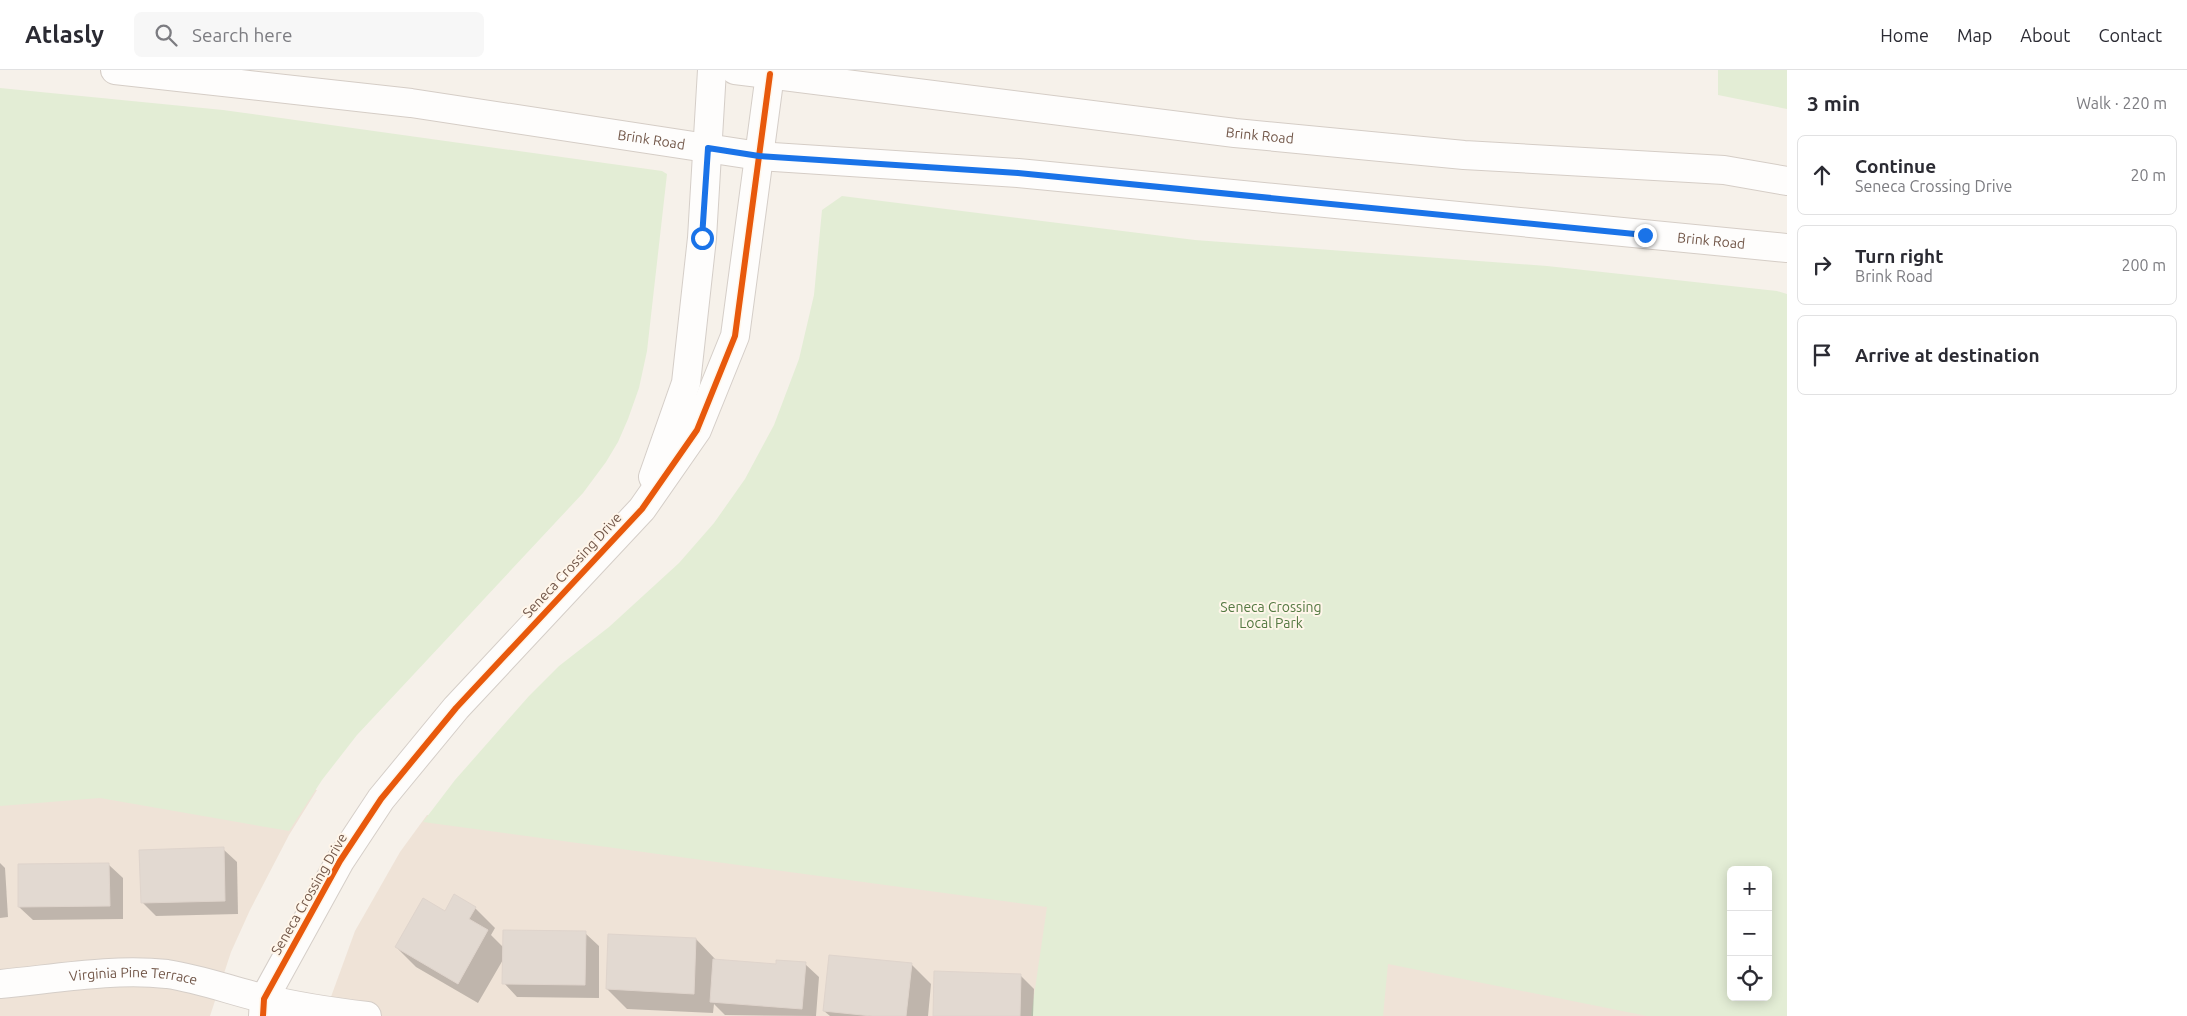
<!DOCTYPE html>
<meta charset="utf-8">
<style>
body{margin:0;font-family:Ubuntu,sans-serif;background:#f7f7f7;color:#2b2b33}
.controls{position:absolute;right:15px;bottom:15px;display:grid;overflow:hidden;border-radius:8px;box-shadow:0 2px 12px #0003}
.controls button{width:45px;height:45px;display:grid;place-items:center;padding:0;border:0;border-bottom:1px solid #e1e1e2;background:#fff;color:#2b2b33;font:25px sans-serif}
.stop{position:absolute;width:15px;height:15px;margin:-11px;border:4px solid #1a73e8;border-radius:50%;background:#fff}
.stop.end{background:#1a73e8;border-color:#fff;box-shadow:0 1px 5px #0008}
.list{margin:0;padding:0;list-style:none}
h2{display:flex;justify-content:space-between;align-items:center;height:65px;margin:0;padding:0 20px;font-size:21px}
h2 small{font-size:16px;font-weight:400;color:#7c7c81}
.list li{display:grid;grid-template-columns:32px 1fr auto;gap:15px;align-items:center;box-sizing:border-box;height:80px;margin:0 10px 10px;padding:0 10px;border:1px solid #e1e1e2;border-radius:8px}
.list b{display:block;font-size:19px;white-space:nowrap}
.list p{margin:0;font-size:16px;white-space:nowrap;color:#7c7c81}
.list em{font-size:16px;font-style:normal;color:#7c7c81}
.icon{flex:none;width:28px;height:28px;fill:none;stroke:currentColor;stroke-width:2;stroke-linecap:round;stroke-linejoin:round}
.map{position:relative;flex:none;width:1787px;height:946px;overflow:hidden}
header{display:flex;align-items:center;gap:30px;box-sizing:border-box;height:70px;padding:0 25px;background:#fff;border-bottom:1px solid #e1e1e2}
header strong{font-size:24px}
nav{display:flex;gap:28px;margin-inline-start:auto;font-size:18px}
.search{width:350px;height:45px;background:#f7f7f7;display:flex;align-items:center;gap:12px;box-sizing:border-box;padding:0 18px;border-radius:8px;color:#7c7c81;font-size:19px}
main{display:flex}
aside{flex:1;background:#fff}
.map>svg:first-child{display:block}
.residential{fill:#efe3d7}
.green{fill:#e3edd5;fill-rule:evenodd}
.shadow{fill:#0003}
.building{fill:#e2d9d1;stroke:#dfd4cc}
.lines{fill:none;stroke-linecap:round;stroke-linejoin:round}
.minor-casing{stroke:#d5cec8;stroke-width:30}
.secondary-casing{stroke:#d5cdc6;stroke-width:30}
.minor{stroke:#fefdfc;stroke-width:28}
.secondary{stroke:#fefdfc;stroke-width:28}
.cycleway-casing{stroke:#fff6ea;stroke-width:9}
.cycleway{stroke:#e8590c;stroke-width:6}
.route{stroke:#1a73e8;stroke-width:6}
.labels{text-anchor:middle;dominant-baseline:central;stroke-width:4;stroke-linejoin:round;paint-order:stroke}
.street-label{font-size:14px;fill:#73584a;stroke:#fff6ea}
.park-label{font-size:14px;fill:#547942;stroke:#fff6ea}
</style>
<header>
<strong>Atlasly</strong>
<div class="search"><svg class="icon" aria-label="search" viewBox="0 0 24 24"><circle cx="10" cy="10" r="6"/><path d="M15 15l6 6"/></svg>Search here</div>
<nav><a>Home</a><a>Map</a><a>About</a><a>Contact</a></nav>
</header>
<main>
<div class="map">
<svg width="1787" height="946" viewBox="0 0 1787 946">
<rect width="100%" height="100%" fill="#f6f1ea"/>
<g class="residential">
<polygon points="93,693 317,720 289,765 250,840 231,882 210,946 0,946 0,701"/>
<polygon points="427,745 1069,821 1060,946 324,946 355,861 400,782"/>
<polygon points="1347,854 1751,946 1327,946"/>
</g>
<g class="green">
<polygon points="1718,0 1787,0 1787,39 1718,25"/>
<polygon points="0,18 223,40 662,101 667,104 647,281 639,318 628,349 618,372 606,392 583,423 357,665 322,710 289,761 100,728 0,736"/>
<path d="M842,126L1195,170L1547,196L1777,221L1787,224V946H1647L1388,894L1383,946H1031L1047,837L423,752L455,710L529,626L559,596L609,557L679,493L714,453L745,409L774,355L799,289L814,225L822,140ZM1731,800H1768V927H1731Z"/>
</g>
<g class="shadow">
<polygon points="223,779 237,792 238,844 156,846 142,832"/>
<polygon points="0,793 5,798 8,847 0,848"/>
<polygon points="109,795 123,808 123,849 33,850 19,837"/>
<polygon points="475,838 495,858 491,865 504,878 585,863 599,876 599,928 517,927 504,913 504,888 478,933 416,897 396,877 445,842"/>
<polygon points="696,869 716,890 777,895 805,894 819,907 816,946 725,945 714,934 713,943 627,939 607,919"/>
<polygon points="911,894 931,914 928,946 830,946 824,941"/>
<polygon points="1020,905 1034,919 1033,946 934,946"/>
</g>
<g class="building">
<polygon points="224,777 225,831 141,833 139,780"/>
<polygon points="109,793 110,836 18,837 18,794"/>
<polygon points="454,824 476,837 469,849 488,860 458,914 395,877 423,828 445,841"/>
<polygon points="503,860 586,861 585,915 502,914"/>
<polygon points="608,864 696,868 694,924 606,919"/>
<polygon points="829,885 912,893 906,946 872,946 823,941"/>
<polygon points="713,889 776,894 776,890 806,892 802,939 710,932"/>
<polygon points="934,901 1021,904 1020,946 933,946"/>
</g>
<g class="lines">
<defs>
<g id="minor">
<polyline points="653,407 686,313 702,168 712,0"/>
<path id="s1" d="M0,914C54,909 113,898 167,904C201,909 232,921 266,929C299,937 333,942 367,946"/>
<polyline points="263,946 264,929 340,791 381,729 456,638 642,439 697,360 735,266 770,4"/>
</g>
<g id="secondary">
<path id="s2" d="M115,0L411,33L759,86L1018,103L1787,178"/>
<path id="s3" d="M735,0L1235,63L1464,85L1724,100L1787,111"/>
</g>
</defs>
<use href="#minor" class="minor-casing"/>
<use href="#secondary" class="secondary-casing"/>
<use href="#minor" class="minor"/>
<use href="#secondary" class="secondary"/>
<defs>
<polyline id="cycleway" points="263,946 264,929 340,791 381,729 456,638 642,439 697,360 735,266 770,4"/>
</defs>
<use href="#cycleway" class="cycleway-casing"/>
<use href="#cycleway" class="cycleway"/>
</g>
<g class="lines">
<polyline class="route" points="702,168 708,78 759,86 1018,103 1645,165"/>
</g>
<g class="labels">
<g class="street-label">
<text stroke="none"><textPath href="#s3" startOffset="529">Brink Road</textPath></text>
<text stroke="none"><textPath href="#s2" startOffset="541">Brink Road</textPath></text>
<text stroke="none"><textPath href="#s2" startOffset="1606">Brink Road</textPath></text>
<text transform="translate(572 495) rotate(-47)">Seneca Crossing Drive</text>
<text transform="translate(309 824) rotate(-60)">Seneca Crossing Drive</text>
<text stroke="none"><textPath href="#s1" startOffset="134">Virginia Pine Terrace</textPath></text>
</g>
<g class="park-label">
<text x="1271" y="537">Seneca Crossing<tspan x="1271" dy="16">Local Park</tspan></text>
</g>
</g>
</svg>
<div class="controls">
<button>+</button>
<button>−</button>
<button><svg class="icon" aria-label="locate" viewBox="0 0 24 24"><circle cx="12" cy="12" r="6"/><path d="M12 2v4M12 18v4M2 12h4M18 12h4"/></svg></button>
</div>
<div class="stop" style="left:702px;top:168px"></div>
<div class="stop end" style="left:1645px;top:165px"></div>
</div>
<aside>
<h2>3 min<small>Walk · 220 m</small></h2>
<ul class="list">
<li><svg class="icon" aria-label="ahead" viewBox="0 0 24 24"><path d="M12 20V5M6 11l6-6 6 6"/></svg><div><b>Continue</b><p>Seneca Crossing Drive</p></div><em>20 m</em></li>
<li><svg class="icon" aria-label="right" viewBox="0 0 24 24"><path d="M7 20v-9h11M14 6l5 5-5 5"/></svg><div><b>Turn right</b><p>Brink Road</p></div><em>200 m</em></li>
<li><svg class="icon" aria-label="arrive" viewBox="0 0 24 24"><path d="M6 21V4h12l-3 4 3 4H6"/></svg><div><b>Arrive at destination</b></div></li>
</ul>
</aside>
</main>
